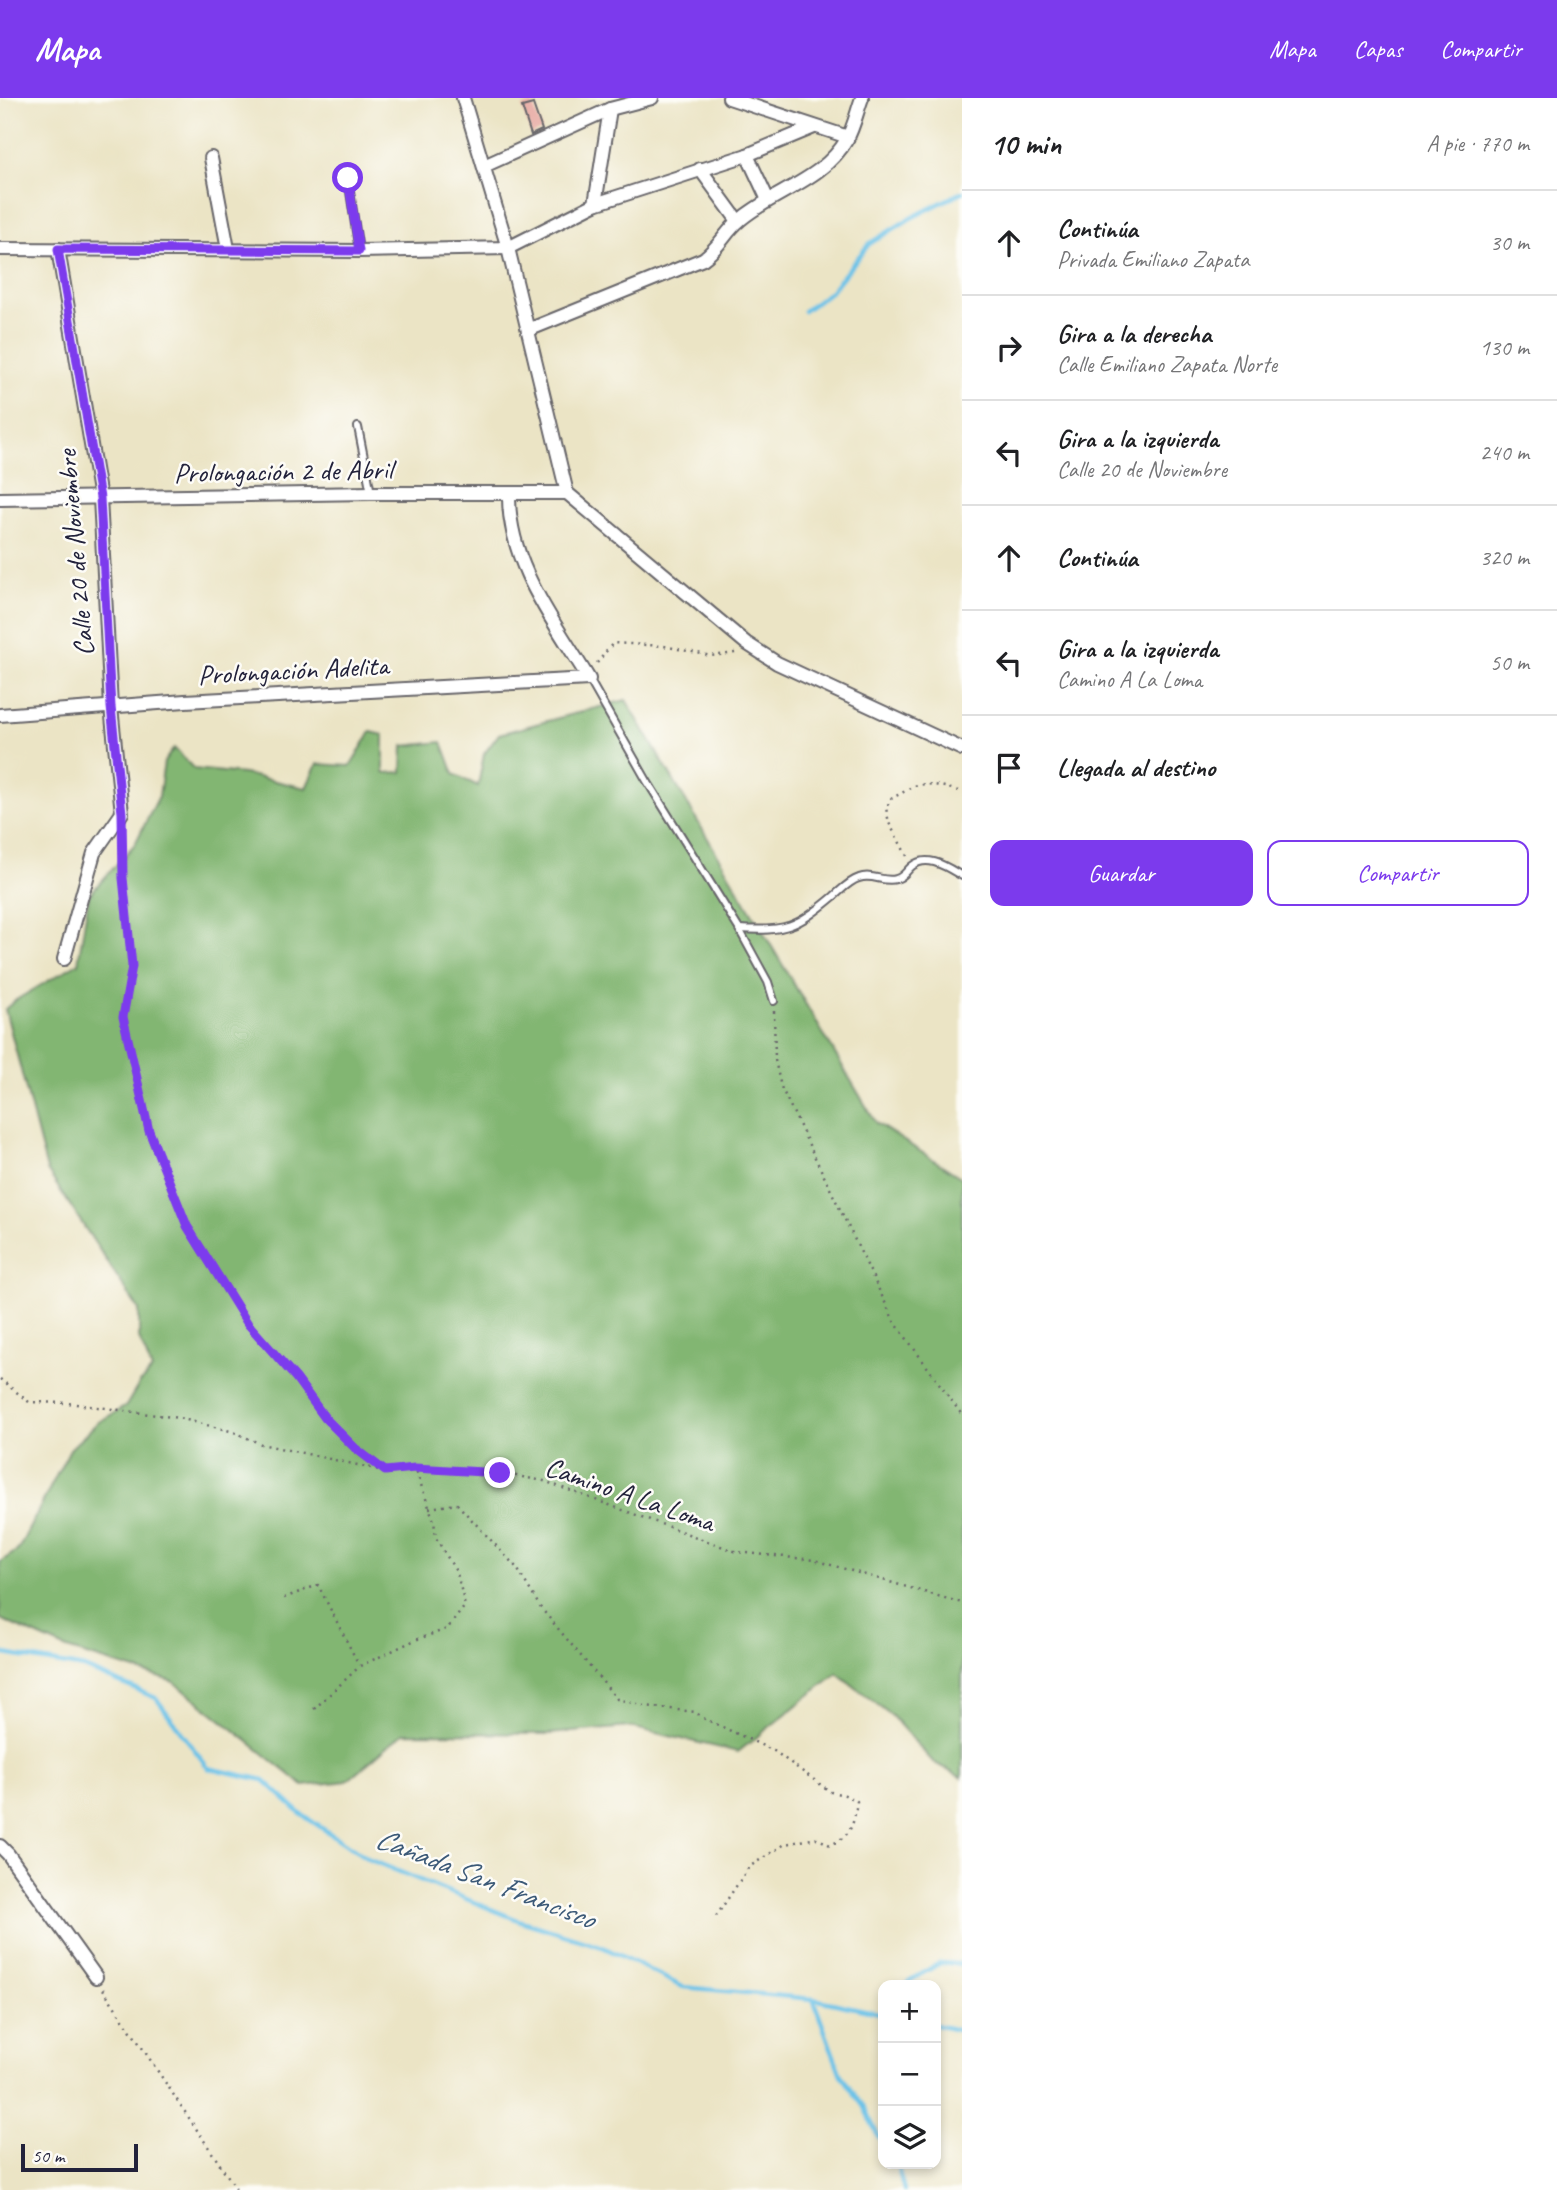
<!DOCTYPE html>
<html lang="es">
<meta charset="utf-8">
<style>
body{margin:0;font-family:Caveat,sans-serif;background:#f6f6f6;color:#202124}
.controls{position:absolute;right:21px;bottom:21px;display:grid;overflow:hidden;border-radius:14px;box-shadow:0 4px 10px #0003}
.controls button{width:63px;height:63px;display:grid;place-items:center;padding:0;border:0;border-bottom:2px solid #e0e0e0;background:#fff;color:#202124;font:35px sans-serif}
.scale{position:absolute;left:21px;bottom:18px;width:117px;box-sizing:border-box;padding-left:7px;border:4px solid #22223b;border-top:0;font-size:19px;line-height:24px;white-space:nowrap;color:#22223b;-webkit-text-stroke:5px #fdfcf7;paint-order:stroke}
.stop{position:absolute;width:21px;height:21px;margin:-16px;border:5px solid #7c3aed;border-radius:50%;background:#fff}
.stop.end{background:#7c3aed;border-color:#fff;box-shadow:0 2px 7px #0008}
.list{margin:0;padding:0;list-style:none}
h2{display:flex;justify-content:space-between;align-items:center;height:91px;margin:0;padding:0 28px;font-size:30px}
h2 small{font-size:23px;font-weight:400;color:#757577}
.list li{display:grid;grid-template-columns:46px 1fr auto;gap:21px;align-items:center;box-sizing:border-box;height:105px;padding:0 28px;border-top:2px solid #e0e0e0}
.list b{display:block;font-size:26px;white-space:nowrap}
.list p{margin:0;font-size:23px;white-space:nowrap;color:#757577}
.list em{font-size:23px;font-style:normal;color:#757577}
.actions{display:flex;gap:14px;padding:21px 28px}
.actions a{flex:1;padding:16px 0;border:2px solid #7c3aed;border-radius:14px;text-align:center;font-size:24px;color:#7c3aed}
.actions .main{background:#7c3aed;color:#fff}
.icon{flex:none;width:38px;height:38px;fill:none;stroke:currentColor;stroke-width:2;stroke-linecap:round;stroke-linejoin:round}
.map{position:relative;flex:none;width:962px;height:2092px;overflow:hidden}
header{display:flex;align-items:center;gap:42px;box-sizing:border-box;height:98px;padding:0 35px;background:#7c3aed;color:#fff}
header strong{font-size:33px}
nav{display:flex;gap:38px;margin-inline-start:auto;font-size:24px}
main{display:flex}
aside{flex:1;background:#fff}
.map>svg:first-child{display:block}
.forest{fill:#82b672;stroke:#526c56;stroke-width:2}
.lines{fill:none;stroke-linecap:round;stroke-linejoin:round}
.stream{stroke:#6bc2e8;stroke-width:4.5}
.building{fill:#e9afa8}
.service-casing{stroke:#68666b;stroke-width:10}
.minor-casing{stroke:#68666b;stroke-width:16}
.path{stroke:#68666b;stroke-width:2.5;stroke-dasharray:2 5;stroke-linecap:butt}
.service{stroke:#fff;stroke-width:6}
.minor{stroke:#fff;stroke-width:12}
.route{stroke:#7c3aed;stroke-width:9}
.labels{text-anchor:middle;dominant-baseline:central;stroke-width:5;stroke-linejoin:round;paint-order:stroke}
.street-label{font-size:28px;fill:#22223b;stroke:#fdfcf7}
.water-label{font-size:30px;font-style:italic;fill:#3c5a78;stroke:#fdfcf7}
</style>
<header>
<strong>Mapa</strong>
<nav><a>Mapa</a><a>Capas</a><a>Compartir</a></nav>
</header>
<main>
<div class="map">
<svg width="962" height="2092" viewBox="0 0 962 2092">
<rect width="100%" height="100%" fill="#fdfcf7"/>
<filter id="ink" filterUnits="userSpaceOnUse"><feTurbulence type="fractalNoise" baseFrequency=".0143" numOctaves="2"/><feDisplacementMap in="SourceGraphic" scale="14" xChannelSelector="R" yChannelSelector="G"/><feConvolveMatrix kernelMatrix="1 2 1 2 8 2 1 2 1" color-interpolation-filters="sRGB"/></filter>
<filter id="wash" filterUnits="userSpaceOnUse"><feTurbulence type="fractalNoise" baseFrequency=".00686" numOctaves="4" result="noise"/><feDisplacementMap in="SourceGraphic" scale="28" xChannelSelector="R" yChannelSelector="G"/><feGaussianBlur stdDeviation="1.57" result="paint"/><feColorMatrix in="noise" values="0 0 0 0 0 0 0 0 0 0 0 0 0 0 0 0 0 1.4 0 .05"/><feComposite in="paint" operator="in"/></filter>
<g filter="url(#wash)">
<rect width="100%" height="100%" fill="#ebe4c5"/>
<polygon class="forest" points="626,602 876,1025 962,1080 962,1680 933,1664 891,1617 837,1575 738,1654 630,1629 549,1636 403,1635 347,1683 304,1688 174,1584 67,1551 0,1521 0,1464 18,1452 70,1351 97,1325 126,1308 139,1286 152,1272 139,1240 139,1212 47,1072 5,911 16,902 78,865 89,797 135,746 159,698 164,664 174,650 194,671 244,676 306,690 317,666 350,668 371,634 384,637 384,675 402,674 403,648 442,644 454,676 478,688 484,656 499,636"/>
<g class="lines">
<g class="stream">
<polyline points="804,213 830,194 869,146 909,121 962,94"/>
<polyline points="0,1555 84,1570 156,1600 208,1670 264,1682 301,1716 368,1761 518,1822 603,1849 683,1889 813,1901 883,1916"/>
<polyline points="908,1887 909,1883 940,1865 960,1866 962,1864"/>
<polyline points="813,1901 841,1977 864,2009 878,2038 883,2043"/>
<polyline points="936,1927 962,1933"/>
<polyline points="897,2066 904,2092"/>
</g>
</g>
<g id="blocks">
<polygon class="building" points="533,6 542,32 531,37 522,9"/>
</g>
</g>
<g filter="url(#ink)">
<use href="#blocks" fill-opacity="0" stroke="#68666b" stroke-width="2"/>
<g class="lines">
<defs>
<g id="service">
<polyline points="348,80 359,153"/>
<polyline points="358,329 371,395"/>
<polyline points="589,581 647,683 739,831 768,884 774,903"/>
<path d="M739,831C786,834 797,829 833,799C840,793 849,783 859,780C872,775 884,785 896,781C904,779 906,773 912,768C928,755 948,770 962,778"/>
</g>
<g id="minor">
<polyline points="463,0 508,150 567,395 746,545 777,565 962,651"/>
<polyline points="729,0 848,39"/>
<polyline points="747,57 768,102"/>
<polyline points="211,60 228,151"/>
<polyline points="484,68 610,11 652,0"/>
<polyline points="700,71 738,123"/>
<polyline points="595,106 610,11"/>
<polyline points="0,151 359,153 508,150 595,106 747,57 814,29"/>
<polyline points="58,151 100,400 111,609 122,715 94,755 64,861"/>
<path d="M528,232L703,161C721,148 725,134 740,122C774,93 824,82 847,41C854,29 857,13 862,0"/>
<polyline points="0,401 371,395 567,395"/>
<path d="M0,617L185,603L589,581C554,523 508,466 509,396"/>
<polyline points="0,1748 8,1756 96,1879"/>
</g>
</defs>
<use href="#service" class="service-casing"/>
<use href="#minor" class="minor-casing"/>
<g class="path">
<polyline points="597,565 613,545 664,548 711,558 736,555"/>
<polyline points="123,739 123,780 132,868 123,919 149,1033 167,1083 187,1128 248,1226 296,1280 325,1320 355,1350 383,1371"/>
<path d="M907,758L889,725L886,710L892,699C901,697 904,693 912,689C926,682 948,690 962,694"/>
<polyline points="774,913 775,962 781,989 894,1223 962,1317"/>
<polyline points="0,1281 29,1304 68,1305 179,1320 234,1334 261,1346 385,1373 415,1370 500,1375 544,1383 737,1454 814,1462 962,1505"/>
<path d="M429,1410L457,1406L517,1470L540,1509L617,1601L645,1608L695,1614L703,1620L774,1653L831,1694L845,1697L857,1703C854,1725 852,1738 830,1747L817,1740L785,1746L749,1769L715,1820"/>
<polyline points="284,1500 318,1487 359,1567"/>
<polyline points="314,1611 360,1568 415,1542 447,1531 465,1508 457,1475 436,1440 434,1423 415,1370"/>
<polyline points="103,1891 237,2092"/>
</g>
<use href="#service" class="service"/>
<use href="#minor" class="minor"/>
</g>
</g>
<g class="lines" filter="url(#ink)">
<polyline class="route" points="348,80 359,153 58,151 100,400 111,609 122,715 123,780 132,868 123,919 149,1033 187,1128 248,1226 296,1280 325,1320 355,1350 385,1373 415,1370 500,1375"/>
</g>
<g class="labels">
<g class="street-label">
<text transform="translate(283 373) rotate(-1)">Prolongación 2 de Abril</text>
<text transform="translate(75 455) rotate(-95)">Calle 20 de Noviembre</text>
<text transform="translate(293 572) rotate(-3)">Prolongación Adelita</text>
<text transform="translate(630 1396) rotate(19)">Camino A La Loma</text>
</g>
<g class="water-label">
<text transform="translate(485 1780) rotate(21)">Cañada San Francisco</text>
</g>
</g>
</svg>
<div class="controls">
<button>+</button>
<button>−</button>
<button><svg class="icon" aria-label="layers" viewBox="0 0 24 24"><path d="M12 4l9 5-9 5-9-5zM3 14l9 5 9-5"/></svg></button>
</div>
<div class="scale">50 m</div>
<div class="stop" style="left:348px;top:80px"></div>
<div class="stop end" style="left:500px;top:1375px"></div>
</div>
<aside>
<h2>10 min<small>A pie · 770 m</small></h2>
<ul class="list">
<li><svg class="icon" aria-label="ahead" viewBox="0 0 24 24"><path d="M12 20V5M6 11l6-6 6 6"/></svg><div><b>Continúa</b><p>Privada Emiliano Zapata</p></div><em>30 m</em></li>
<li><svg class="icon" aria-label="right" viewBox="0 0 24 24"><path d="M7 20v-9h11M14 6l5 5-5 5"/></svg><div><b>Gira a la derecha</b><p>Calle Emiliano Zapata Norte</p></div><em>130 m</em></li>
<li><svg class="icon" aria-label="left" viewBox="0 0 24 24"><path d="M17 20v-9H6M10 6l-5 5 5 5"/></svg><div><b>Gira a la izquierda</b><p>Calle 20 de Noviembre</p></div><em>240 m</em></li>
<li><svg class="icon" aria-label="ahead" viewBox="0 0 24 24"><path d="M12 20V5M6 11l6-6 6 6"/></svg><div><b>Continúa</b></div><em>320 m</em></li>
<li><svg class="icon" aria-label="left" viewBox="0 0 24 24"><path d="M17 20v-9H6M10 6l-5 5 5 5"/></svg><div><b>Gira a la izquierda</b><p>Camino A La Loma</p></div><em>50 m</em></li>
<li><svg class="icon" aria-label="arrive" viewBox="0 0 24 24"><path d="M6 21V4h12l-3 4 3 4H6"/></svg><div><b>Llegada al destino</b></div></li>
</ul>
<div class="actions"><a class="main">Guardar</a><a>Compartir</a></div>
</aside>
</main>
